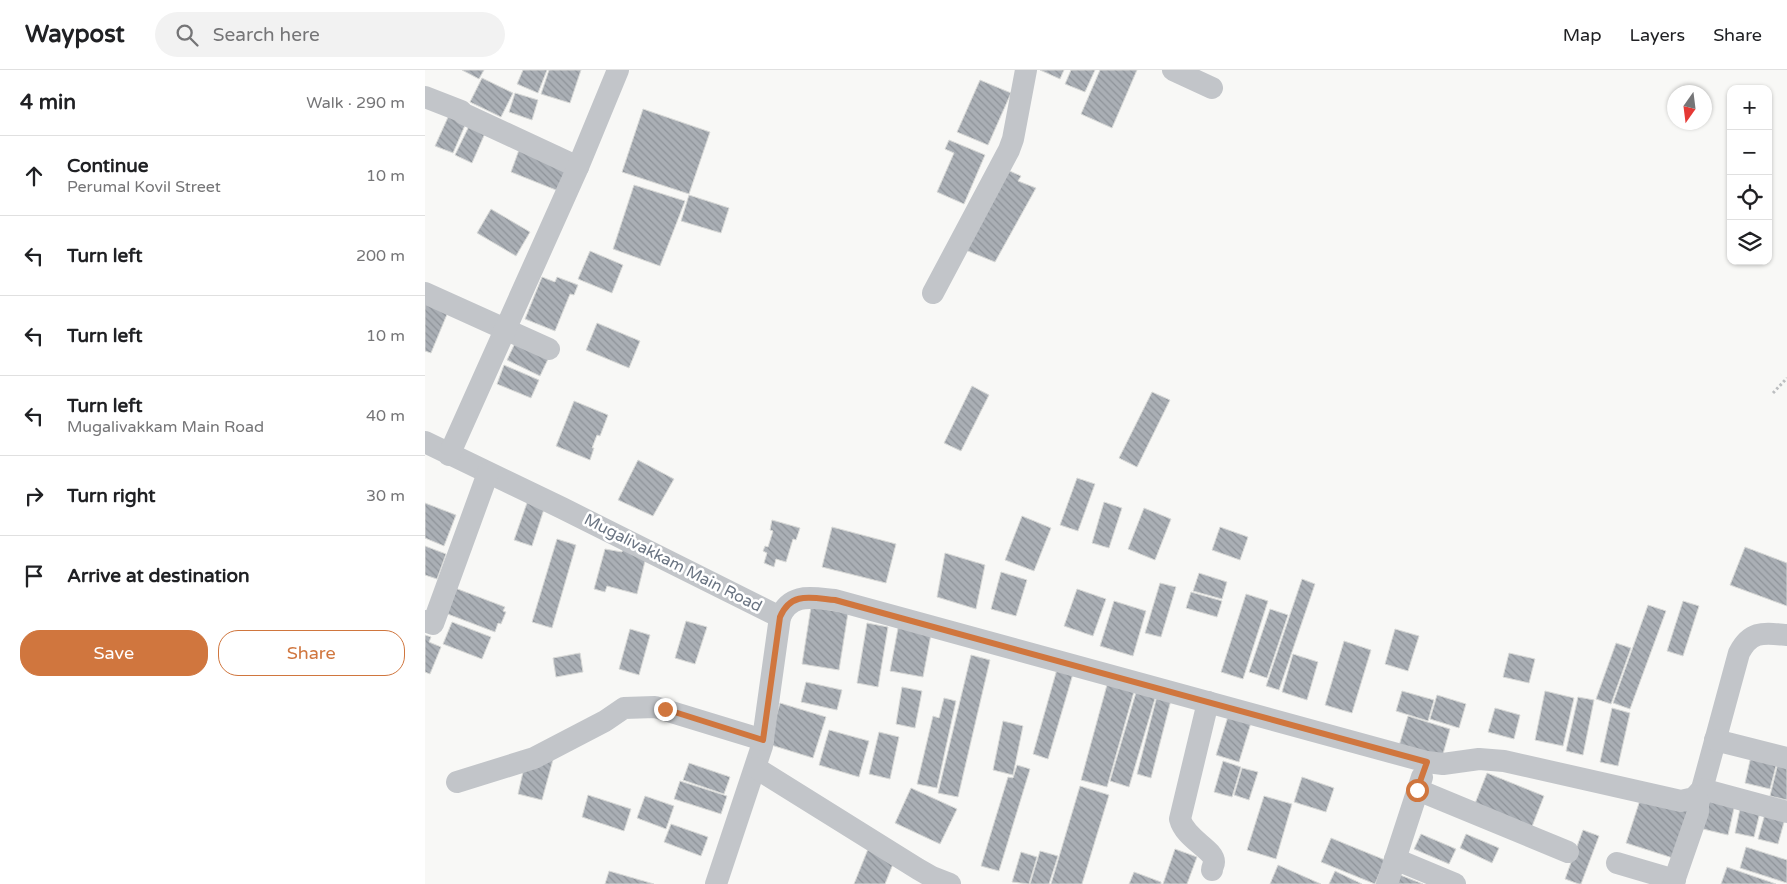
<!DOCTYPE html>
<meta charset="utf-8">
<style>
body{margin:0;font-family:"Varela Round",sans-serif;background:#f2f2f2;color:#202124}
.controls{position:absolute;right:15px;top:15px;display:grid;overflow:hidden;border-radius:10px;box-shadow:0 1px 4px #0004}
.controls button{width:45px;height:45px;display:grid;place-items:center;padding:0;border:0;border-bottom:1px solid #e0e0e0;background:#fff;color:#202124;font:25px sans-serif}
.compass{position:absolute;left:1242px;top:15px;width:45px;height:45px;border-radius:50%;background:#fff;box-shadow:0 1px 4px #0004;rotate:194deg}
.stop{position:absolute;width:15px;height:15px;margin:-11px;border:4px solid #d0763e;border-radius:50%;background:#fff}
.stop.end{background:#d0763e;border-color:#fff;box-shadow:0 1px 5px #0008}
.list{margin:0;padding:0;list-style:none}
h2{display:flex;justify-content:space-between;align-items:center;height:65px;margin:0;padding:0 20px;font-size:21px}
h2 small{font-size:16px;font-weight:400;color:#757577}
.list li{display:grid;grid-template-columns:32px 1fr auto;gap:15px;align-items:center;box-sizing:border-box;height:80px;padding:0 20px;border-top:1px solid #e0e0e0}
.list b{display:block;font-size:19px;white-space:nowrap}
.list p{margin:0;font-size:16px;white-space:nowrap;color:#757577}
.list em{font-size:16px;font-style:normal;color:#757577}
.actions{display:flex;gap:10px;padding:15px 20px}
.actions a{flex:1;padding:11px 0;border:1px solid #d0763e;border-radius:20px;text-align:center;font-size:18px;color:#d0763e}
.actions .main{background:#d0763e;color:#fff}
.icon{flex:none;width:28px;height:28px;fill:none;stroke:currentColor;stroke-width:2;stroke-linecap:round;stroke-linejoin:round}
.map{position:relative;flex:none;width:1362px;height:814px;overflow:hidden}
header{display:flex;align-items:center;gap:30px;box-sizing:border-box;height:70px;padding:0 25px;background:#fff;border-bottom:1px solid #e0e0e0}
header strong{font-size:24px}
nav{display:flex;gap:28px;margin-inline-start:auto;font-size:18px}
.search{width:350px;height:45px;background:#f2f2f2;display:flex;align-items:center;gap:12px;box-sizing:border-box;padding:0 18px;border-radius:28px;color:#757577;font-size:19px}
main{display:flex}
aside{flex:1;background:#fff}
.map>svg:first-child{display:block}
.building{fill:url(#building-back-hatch);stroke:#d9dad8}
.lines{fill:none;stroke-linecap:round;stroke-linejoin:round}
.path{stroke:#bcbec0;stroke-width:3;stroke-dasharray:2.5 2.5;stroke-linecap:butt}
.street{stroke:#c2c5c9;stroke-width:22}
.route{stroke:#d0763e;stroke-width:6}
.labels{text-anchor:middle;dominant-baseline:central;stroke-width:5;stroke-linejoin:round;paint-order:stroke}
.street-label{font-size:16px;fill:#6b7583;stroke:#fff}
</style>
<header>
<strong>Waypost</strong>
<div class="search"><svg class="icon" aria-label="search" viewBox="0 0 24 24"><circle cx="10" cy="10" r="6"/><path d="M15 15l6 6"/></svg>Search here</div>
<nav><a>Map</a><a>Layers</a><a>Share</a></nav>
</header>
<main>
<aside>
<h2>4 min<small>Walk · 290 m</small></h2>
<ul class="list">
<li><svg class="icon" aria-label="ahead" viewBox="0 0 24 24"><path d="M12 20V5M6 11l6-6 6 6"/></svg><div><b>Continue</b><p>Perumal Kovil Street</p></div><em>10 m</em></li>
<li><svg class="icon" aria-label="left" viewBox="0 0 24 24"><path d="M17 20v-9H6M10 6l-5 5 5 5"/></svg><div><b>Turn left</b></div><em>200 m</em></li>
<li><svg class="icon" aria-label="left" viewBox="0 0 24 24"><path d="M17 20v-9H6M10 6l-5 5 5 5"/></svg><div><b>Turn left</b></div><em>10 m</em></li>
<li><svg class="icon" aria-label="left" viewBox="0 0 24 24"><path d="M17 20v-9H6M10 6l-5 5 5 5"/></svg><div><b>Turn left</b><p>Mugalivakkam Main Road</p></div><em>40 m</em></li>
<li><svg class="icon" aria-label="right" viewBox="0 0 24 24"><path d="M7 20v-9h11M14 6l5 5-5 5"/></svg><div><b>Turn right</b></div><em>30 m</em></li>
<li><svg class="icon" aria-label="arrive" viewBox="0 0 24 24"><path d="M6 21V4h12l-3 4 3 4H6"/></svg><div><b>Arrive at destination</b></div></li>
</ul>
<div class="actions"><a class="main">Save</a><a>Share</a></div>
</aside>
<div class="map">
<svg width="1362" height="814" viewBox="0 0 1362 814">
<defs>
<pattern id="building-back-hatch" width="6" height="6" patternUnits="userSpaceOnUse" patternTransform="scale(1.25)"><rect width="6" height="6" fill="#aaafb5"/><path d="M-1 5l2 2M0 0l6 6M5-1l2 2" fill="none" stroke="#8e9399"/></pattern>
</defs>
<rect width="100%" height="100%" fill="#f8f8f6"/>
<g class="building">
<polygon points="37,0 59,0 54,9"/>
<polygon points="98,0 122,0 113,23 92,14"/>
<polygon points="124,0 156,0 145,33 116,24"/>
<polygon points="615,0 639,0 635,9"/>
<polygon points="646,0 670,0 660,22 640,14"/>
<polygon points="675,0 712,0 687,58 656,44"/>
<polygon points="57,8 88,23 76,47 45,32"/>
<polygon points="555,10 586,23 563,75 532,62"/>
<polygon points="90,23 113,30 107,50 84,42"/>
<polygon points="218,39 285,62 264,124 197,102"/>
<polygon points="24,45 41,53 28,83 10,76"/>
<polygon points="45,54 61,61 47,93 30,85"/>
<polygon points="524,70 560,85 539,134 512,122 529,83 520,79"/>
<polygon points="95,77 146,97 136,122 86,102"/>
<polygon points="578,98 596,106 593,111 611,118 570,192 538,179"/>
<polygon points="209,115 260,131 235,196 188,179"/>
<polygon points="264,125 304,138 296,163 256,151"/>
<polygon points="66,139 105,162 91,186 52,163"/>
<polygon points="165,181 198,195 187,223 153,209"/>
<polygon points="117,207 130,212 132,207 153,215 149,225 145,224 130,261 100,249"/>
<polygon points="0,227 25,237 6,283 0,281"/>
<polygon points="172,253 215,271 204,298 161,280"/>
<polygon points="91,271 124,287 115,306 82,290"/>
<polygon points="79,295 114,310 106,328 72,314"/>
<polygon points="547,316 564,325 536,381 519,373"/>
<polygon points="727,322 745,330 712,397 694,388"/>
<polygon points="149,331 183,345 175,366 172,365 167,378 169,378 165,390 131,376"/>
<polygon points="213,390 249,409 228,446 193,430"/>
<polygon points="652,408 670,414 653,461 635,455"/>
<polygon points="103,430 120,436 107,476 89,470"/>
<polygon points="679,432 697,438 684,478 667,473"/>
<polygon points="0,433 31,445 19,476 0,468"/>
<polygon points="719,438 746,449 730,490 703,479"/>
<polygon points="597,446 626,458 609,501 580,490"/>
<polygon points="347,450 375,458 371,470 368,469 361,492 351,489 349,497 339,493 342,483 338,481 340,476 343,477 348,461 345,460"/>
<polygon points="407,457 471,474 461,513 397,497"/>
<polygon points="795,457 823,467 815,490 787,480"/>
<polygon points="132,469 151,475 127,558 107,552"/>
<polygon points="0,476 21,484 12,509 0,505"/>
<polygon points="1320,477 1362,493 1362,536 1305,515"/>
<polygon points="198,478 221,487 212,524 182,516 180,522 169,519 180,479 197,482"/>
<polygon points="520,483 560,495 551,539 512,527"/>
<polygon points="576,502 602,510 591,546 566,539"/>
<polygon points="774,503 802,512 797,529 768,521"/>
<polygon points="877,509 890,514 854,620 841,616"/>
<polygon points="735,513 751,517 736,567 720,563"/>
<polygon points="30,518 80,537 78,541 81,542 76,554 73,553 70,562 20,543"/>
<polygon points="652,519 681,529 668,566 639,556"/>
<polygon points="766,522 797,531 792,547 761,538"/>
<polygon points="821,524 843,531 818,609 796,602"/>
<polygon points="689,531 721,541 708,586 675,576"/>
<polygon points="1258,531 1274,536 1258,586 1242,581"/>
<polygon points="1223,535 1241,541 1205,639 1188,633"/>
<polygon points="386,537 423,543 414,600 377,594"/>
<polygon points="845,539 863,545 842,608 824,602"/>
<polygon points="261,551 282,557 270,594 250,588"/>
<polygon points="27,552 66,567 57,589 18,574"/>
<polygon points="442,553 463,557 453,617 432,613"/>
<polygon points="474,553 507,559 498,607 465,601"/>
<polygon points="205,559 225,565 214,605 194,599"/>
<polygon points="970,559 994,566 983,601 960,594"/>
<polygon points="0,565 6,567 4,572 16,577 5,604 0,602"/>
<polygon points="919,571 946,580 927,643 900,635"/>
<polygon points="1191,573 1206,578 1186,634 1171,629"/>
<polygon points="155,583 158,602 131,607 128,588"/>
<polygon points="1084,583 1110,589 1104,613 1078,607"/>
<polygon points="868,584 893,592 882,630 857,622"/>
<polygon points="546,585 565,590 533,727 513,723"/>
<polygon points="634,592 650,597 623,689 608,684"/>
<polygon points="683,611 710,618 682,717 656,710"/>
<polygon points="381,612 417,620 412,640 376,632"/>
<polygon points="477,617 497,621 490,658 471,654"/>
<polygon points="712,619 731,625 704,717 685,711"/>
<polygon points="977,621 1009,630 1003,651 971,641"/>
<polygon points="1120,621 1149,628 1138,676 1110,670"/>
<polygon points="1012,625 1041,634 1034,658 1005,649"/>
<polygon points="732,626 746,630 726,708 712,704"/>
<polygon points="1153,627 1169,630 1158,685 1141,681"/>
<polygon points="519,628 531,631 512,718 492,714 508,646 514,648"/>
<polygon points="355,633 401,647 388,688 343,674"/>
<polygon points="1070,638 1095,645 1089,669 1063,662"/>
<polygon points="1187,638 1205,643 1193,696 1175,692"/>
<polygon points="805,640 828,646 814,692 791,685"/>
<polygon points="983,646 1025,659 1016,691 973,679"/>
<polygon points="578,651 598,656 588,705 568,700"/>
<polygon points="404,660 444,671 434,707 394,695"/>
<polygon points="454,662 474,667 465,709 444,704"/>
<polygon points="132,675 117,730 93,724 103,680"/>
<polygon points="1326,686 1352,692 1345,719 1320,713"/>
<polygon points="798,691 816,697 807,727 789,722"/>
<polygon points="264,693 305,707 299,724 258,710"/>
<polygon points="1353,693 1362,695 1362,730 1345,726"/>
<polygon points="592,695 605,699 574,801 556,796 583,707 588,708"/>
<polygon points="817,698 833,702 824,730 809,725"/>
<polygon points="1062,703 1119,726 1106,759 1049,736"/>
<polygon points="877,707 909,718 901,742 869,732"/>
<polygon points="255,711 302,726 296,744 249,729"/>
<polygon points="655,716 684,725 657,814 626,814"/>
<polygon points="486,718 532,739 515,774 470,753"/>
<polygon points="1217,724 1267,740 1251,789 1201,773"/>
<polygon points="163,725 206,739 199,761 157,747"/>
<polygon points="220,726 249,736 241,759 212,748"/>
<polygon points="839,726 867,734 851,789 822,780"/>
<polygon points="1285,728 1310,734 1303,765 1278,759"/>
<polygon points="1316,734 1336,738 1329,767 1310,763"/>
<polygon points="1341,740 1361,745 1353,774 1333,769"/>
<polygon points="246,754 283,767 276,786 239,772"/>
<polygon points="1158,760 1174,766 1156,814 1154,814 1140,809"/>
<polygon points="996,764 1031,779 1024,794 989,779"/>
<polygon points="1041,764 1074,778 1067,793 1035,778"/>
<polygon points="906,768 960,790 950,814 896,792"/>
<polygon points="1321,777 1362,790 1362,813 1315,798"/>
<polygon points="443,779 470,789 460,814 429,814"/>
<polygon points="750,779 772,787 762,814 738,814"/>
<polygon points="615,781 633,786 624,814 605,814"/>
<polygon points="596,782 612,787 604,814 587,812"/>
<polygon points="853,795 896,814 845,814"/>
<polygon points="1302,797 1351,814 1296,814"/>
<polygon points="184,801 229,814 180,814"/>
<polygon points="910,801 937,814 904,814"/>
<polygon points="709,802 736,812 736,814 704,814"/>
<polygon points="975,805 998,814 971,814"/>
</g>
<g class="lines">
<polyline class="path" points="1348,323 1362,308"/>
<g class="street">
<polyline points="748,0 787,18"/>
<polyline points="0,27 36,41 39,44 153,97"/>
<polyline points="0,223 124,279"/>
<polyline points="508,223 584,80 588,69 601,0"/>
<polyline points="0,372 137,438 355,547 337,676 291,814"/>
<polyline points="24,385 153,97 193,0"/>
<path d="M355,547C366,522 387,528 410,530L1002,692L1018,694L1054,689L1079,691L1256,731L1269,728L1277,719L1314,583C1326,560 1339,563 1362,565"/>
<polyline points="0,551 8,554 63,403"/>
<path d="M783,632L755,749C760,769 789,779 789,792C789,795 787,797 787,800"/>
<polyline points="1290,670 1362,688"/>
<polyline points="331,698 493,799 507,807 525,814"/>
<polyline points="32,712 109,688 180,651 199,638 230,637 338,670"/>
<polyline points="1277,719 1362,742"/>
<polyline points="993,720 1143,782"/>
<polyline points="970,789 1030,814"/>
<polyline points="1192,793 1250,810"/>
<polyline points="962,814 997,707"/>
<polyline points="1248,814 1273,742 1273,731 1271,726"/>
</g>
</g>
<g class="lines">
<path class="route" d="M240,639L338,670L355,547C366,521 387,528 410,530L1002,692L992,720"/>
</g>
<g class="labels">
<g class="street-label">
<text transform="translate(248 493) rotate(27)">Mugalivakkam Main Road</text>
</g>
</g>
</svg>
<div class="controls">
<button>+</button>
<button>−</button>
<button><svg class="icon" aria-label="locate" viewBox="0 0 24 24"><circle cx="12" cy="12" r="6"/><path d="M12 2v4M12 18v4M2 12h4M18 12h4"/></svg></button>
<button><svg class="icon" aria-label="layers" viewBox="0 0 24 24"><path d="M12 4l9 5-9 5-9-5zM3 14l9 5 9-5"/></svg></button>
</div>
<svg class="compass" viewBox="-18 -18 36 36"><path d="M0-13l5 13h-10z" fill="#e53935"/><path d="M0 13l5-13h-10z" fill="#757577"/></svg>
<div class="stop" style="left:992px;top:720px"></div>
<div class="stop end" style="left:240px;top:639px"></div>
</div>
</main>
